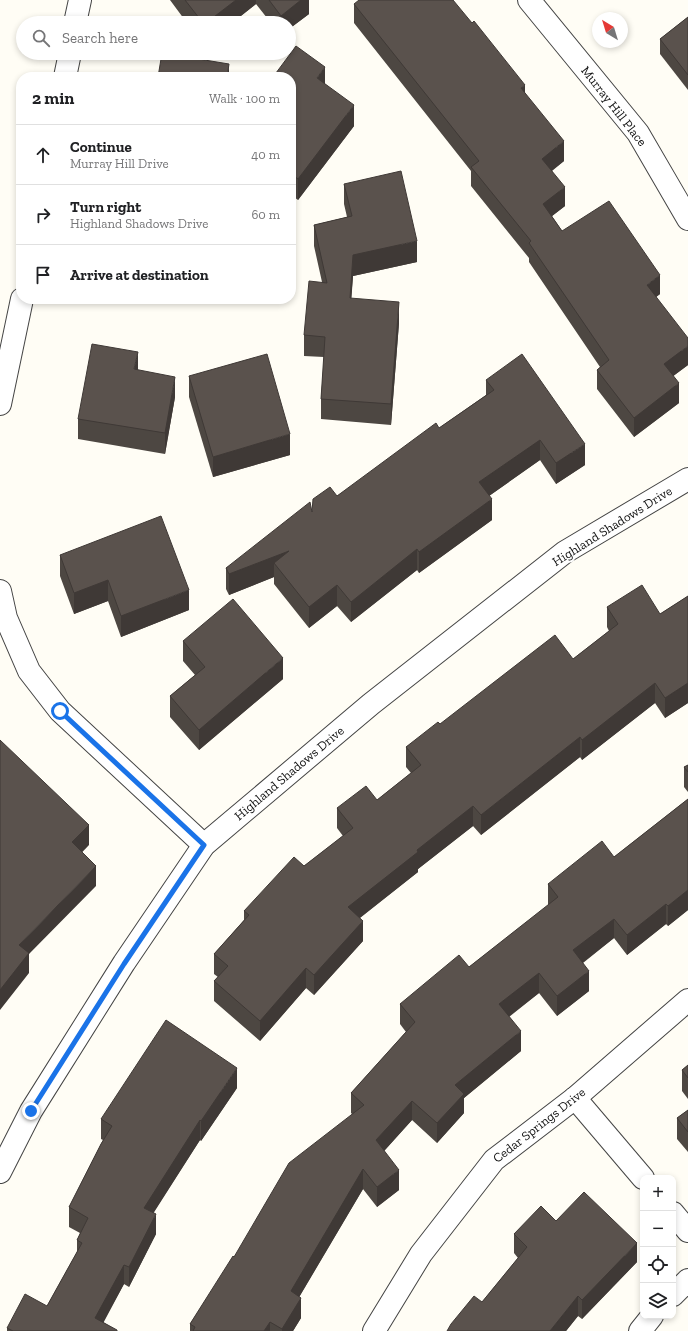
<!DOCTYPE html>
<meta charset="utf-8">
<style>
body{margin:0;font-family:"Zilla Slab",serif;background:#f6f6f6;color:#202124}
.controls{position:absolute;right:12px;bottom:12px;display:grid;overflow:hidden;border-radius:8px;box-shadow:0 2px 6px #0003}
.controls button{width:36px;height:36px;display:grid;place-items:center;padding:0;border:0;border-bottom:1px solid #e0e0e0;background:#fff;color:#202124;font:20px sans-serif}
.compass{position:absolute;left:592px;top:12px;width:36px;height:36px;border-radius:50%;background:#fff;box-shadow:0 2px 6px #0003;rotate:322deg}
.stop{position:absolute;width:12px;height:12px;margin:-9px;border:3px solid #1a73e8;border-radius:50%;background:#fff}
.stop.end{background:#1a73e8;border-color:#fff;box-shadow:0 1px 4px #0008}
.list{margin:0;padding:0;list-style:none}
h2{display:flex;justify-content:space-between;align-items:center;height:52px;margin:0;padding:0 16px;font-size:17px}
h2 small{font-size:13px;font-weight:400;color:#757577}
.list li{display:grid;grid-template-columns:26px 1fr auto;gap:12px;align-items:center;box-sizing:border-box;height:60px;padding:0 16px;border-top:1px solid #e0e0e0}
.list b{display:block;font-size:15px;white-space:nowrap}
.list p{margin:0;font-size:13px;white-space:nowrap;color:#757577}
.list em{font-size:13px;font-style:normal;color:#757577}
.icon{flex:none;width:22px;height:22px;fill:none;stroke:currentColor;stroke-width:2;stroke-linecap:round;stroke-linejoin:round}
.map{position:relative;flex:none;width:688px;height:1331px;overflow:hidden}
.search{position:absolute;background:#fff;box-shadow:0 2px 6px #0003;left:16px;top:16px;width:280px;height:44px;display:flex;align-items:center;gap:10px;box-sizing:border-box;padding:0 14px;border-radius:22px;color:#757577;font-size:15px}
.panel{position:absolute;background:#fff;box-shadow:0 2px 6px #0003;left:16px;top:72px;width:280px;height:232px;border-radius:16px}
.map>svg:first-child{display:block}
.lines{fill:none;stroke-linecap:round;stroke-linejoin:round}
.minor-casing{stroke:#444;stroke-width:24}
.minor{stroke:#fff;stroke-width:22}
.wall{fill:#4d4742}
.shaded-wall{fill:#3f3936}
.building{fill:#5a524d;stroke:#3f3936}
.route{stroke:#1a73e8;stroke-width:5}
.labels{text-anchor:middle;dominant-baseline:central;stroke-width:4;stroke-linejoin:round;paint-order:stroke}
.street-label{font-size:13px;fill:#111;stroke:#fff}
</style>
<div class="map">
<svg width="688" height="1331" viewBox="0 0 688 1331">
<rect width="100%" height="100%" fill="#fffdf5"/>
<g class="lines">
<defs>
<g id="minor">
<polyline points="529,0 638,133 688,219"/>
<polyline points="75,23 80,0"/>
<polyline points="65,77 70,53"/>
<polyline points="0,404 22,299"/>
<polyline points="0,591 6,618 29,671 60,711 204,845"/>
<polyline points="575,1098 643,1178"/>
<polyline points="0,1172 31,1111 124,963 204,845 371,704 565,552 688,479"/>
<polyline points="673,1213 688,1231"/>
<polyline points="673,1295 688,1280"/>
<polyline points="374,1331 421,1254 494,1160 575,1098 688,1000"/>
<polyline points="640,1331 652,1316"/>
</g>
</defs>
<use href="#minor" class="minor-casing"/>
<use href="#minor" class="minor"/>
</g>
<g class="wall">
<polygon points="170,0 309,0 309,14 289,29 289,23 271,23 256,4 232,23 187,23"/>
<polygon points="354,4 525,93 564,161 552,171 565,206 552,216 562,231 660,294 656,297 688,365 673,376 679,403 634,437 597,389 597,370 600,367 529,262 529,258 471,186 471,171 354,23"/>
<polygon points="688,17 688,90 660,54 660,39"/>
<polygon points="291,77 325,84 354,126 298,200 291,195"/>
<polygon points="344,184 417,262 353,276 351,299 399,323 391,425 321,419 321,399 324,357 304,356 304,335 322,282 314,246 314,225 347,217 344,204"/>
<polygon points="138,370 175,397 165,454 78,439 78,419"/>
<polygon points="189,376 290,455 213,477 189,397"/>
<polygon points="486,380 585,465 556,484 540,460 489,496 492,520 419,573 417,570 351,622 337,606 309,628 274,584 274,577 229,595 226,589 226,568 337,496 439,428 486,395"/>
<polygon points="60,555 189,610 121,637 108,601 74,614 60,576"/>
<polygon points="688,596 688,703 665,718 655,703 582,760 580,757 481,835 473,826 418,869 418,872 360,918 363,941 314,995 306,988 260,1041 214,1001 214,981 218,977 214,974 214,954 244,920 244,911 304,866 343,836 337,828 337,808 377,800 411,773 406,767 406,747 440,724 573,659 609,631 607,627 607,607 660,614"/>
<polygon points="183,641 283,679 199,750 170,717 170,696 195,675 183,661"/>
<polygon points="688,765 688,792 684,787 684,767"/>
<polygon points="688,799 688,910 668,926 666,924 627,955 614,938 583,963 589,991 557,1016 539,993 509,1017 521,1051 464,1098 464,1113 437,1143 412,1120 384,1151 399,1190 377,1207 363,1189 299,1297 301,1318 293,1331 190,1331 190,1324 234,1257 352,1114 351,1113 351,1093 406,1032 400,1024 400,1004 469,967 549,905 548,904 548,884 614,857"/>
<polygon points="688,1065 688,1099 682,1091 682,1070"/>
<polygon points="237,1088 201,1141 200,1140 153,1213 156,1234 129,1287 124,1284 103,1322 117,1331 7,1331 7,1328 47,1306 77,1252 77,1240 80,1233 69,1227 69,1207 103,1140 101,1139 101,1119"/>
<polygon points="688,1110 688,1152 677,1139 677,1118"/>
<polygon points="556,1221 637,1262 582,1319 578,1316 566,1331 447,1331 482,1302 518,1258 514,1253 514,1234"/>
</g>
<g class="shaded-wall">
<polygon points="236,0 256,0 256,4 232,23 206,23"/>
<polygon points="301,0 309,0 309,14 289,29 289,23 281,23 281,16"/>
<polygon points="229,64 229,77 227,77"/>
<polygon points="325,67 325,88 317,78"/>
<polygon points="525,85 525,105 521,88"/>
<polygon points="354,105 354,126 298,200 298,179"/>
<polygon points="564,141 564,161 542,178 542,159"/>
<polygon points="565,187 565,206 543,223 543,204"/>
<polygon points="417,241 417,262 353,276 350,319 350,298 353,255"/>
<polygon points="660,275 660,294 647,304 647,285"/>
<polygon points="399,302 399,323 391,425 391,404"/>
<polygon points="688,346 688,365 664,383 664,364"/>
<polygon points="138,352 138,373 134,369"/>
<polygon points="175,377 175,397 165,454 165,433"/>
<polygon points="679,383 679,403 634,437 634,418"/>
<polygon points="290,434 290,455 213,477 213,457"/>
<polygon points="540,440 540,460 479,503 479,482"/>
<polygon points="585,444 585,465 556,484 556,463"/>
<polygon points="492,499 492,520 419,573 419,552"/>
<polygon points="417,549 417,570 351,622 351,602"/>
<polygon points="289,551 274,563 274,577 229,595 229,574"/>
<polygon points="108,580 108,601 74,614 74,593"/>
<polygon points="337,585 337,606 309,628 309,607"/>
<polygon points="189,590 189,610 121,637 121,616"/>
<polygon points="283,658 283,679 199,750 199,730"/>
<polygon points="655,683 655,703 582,760 582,740"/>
<polygon points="688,683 688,703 665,718 665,698"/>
<polygon points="580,737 580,757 481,835 481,815"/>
<polygon points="473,806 473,826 418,869 418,872 348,927 348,907 417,850"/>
<polygon points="89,825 89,845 72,863 72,842"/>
<polygon points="96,866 96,886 29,954 29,973 0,1010 0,990 19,945"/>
<polygon points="688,890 688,910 668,926 668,906"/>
<polygon points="666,904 666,924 627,955 627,935"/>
<polygon points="614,919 614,938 573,970 573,950"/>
<polygon points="363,921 363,941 314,995 314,975"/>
<polygon points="306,968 306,988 260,1041 260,1021"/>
<polygon points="589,971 589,991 557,1016 557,996"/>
<polygon points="539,973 539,993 499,1024 499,1004"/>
<polygon points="521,1031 521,1051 464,1098 464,1113 437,1143 437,1123 455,1085"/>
<polygon points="237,1068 237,1088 201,1141 201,1121"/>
<polygon points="412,1101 412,1120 376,1160 376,1140"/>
<polygon points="200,1120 200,1140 144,1228 144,1208"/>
<polygon points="363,1169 363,1189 291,1311 291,1291"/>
<polygon points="399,1170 399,1190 377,1207 377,1187"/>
<polygon points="156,1214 156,1234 129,1287 129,1267"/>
<polygon points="637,1243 637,1262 582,1319 582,1300"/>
<polygon points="124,1265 124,1284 99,1331 95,1318"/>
<polygon points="578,1296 578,1316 566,1331 550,1331"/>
<polygon points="301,1298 301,1318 293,1331 282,1331 282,1329"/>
<polygon points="270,1322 270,1331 264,1331"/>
</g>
<g class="building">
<polygon points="185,0 236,0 206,23 203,23"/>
<polygon points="269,0 301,0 281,16"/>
<polygon points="359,0 453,0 472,23 474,21 525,85 521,88 564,141 542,159 565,187 543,204 562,231 609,201 660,275 647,285 688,338 688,346 664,364 679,383 634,418 597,370 609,360 529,243 531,241 471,167 479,161 354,4"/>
<polygon points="688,17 688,75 660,39"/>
<polygon points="296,46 325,67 317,78 354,105 298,179 291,174 291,77 273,77"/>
<polygon points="162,53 229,64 227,77 158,77"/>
<polygon points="401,171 417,241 353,255 350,298 399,302 391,404 321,399 325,337 304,335 309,281 327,283 314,225 352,216 344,184"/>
<polygon points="92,344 138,352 134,369 175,377 165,433 78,419"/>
<polygon points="267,354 290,434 213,457 189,376"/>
<polygon points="522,354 585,444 556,463 540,440 479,482 492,499 419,552 417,549 351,602 337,585 309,607 274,563 289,551 229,574 226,568 310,502 312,512 313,499 330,487 337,496 436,423 439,428 494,390 486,380"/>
<polygon points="161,516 189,590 121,616 108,580 74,593 60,555"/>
<polygon points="642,585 660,614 688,596 688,683 665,698 655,683 582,740 580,737 481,815 473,806 417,850 418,852 348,907 363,921 314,975 306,968 260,1021 214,981 228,966 214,954 249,915 244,911 294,857 304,866 353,828 337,808 366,786 377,800 421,765 406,747 438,722 440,724 555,635 573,659 618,624 607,607"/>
<polygon points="233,599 283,658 199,730 170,696 205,667 183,641"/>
<polygon points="0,740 89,825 72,842 96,866 19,945 29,953 0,990"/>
<polygon points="688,765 688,772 684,767"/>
<polygon points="688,799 688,890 668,906 666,904 627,935 614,919 573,950 589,971 557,996 539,973 499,1004 521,1031 455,1085 464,1094 437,1123 412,1101 376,1140 399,1170 377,1187 363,1169 291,1291 301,1298 282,1329 270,1322 264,1331 193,1331 195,1327 190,1324 233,1256 234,1257 289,1163 364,1105 351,1093 415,1022 400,1004 459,955 469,967 558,897 548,884 602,841 614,857"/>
<polygon points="166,1020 237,1068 201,1121 200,1120 144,1208 156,1214 129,1267 124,1265 95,1318 117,1330 117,1331 13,1331 7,1328 25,1294 47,1306 82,1243 77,1240 88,1218 69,1207 101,1144 112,1126 101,1119"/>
<polygon points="688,1065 688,1078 682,1070"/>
<polygon points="688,1110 688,1132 677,1118"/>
<polygon points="584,1192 637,1243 582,1300 578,1296 550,1331 447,1331 451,1324 474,1296 482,1302 527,1247 514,1234 541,1206 556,1221"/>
</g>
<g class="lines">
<polyline class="route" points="31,1111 124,964 204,845 60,711"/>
</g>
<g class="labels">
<g class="street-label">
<text transform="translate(614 106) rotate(52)">Murray Hill Place</text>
<text transform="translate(612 526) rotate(-32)">Highland Shadows Drive</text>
<text transform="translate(289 773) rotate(-40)">Highland Shadows Drive</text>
<text transform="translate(539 1125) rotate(-38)">Cedar Springs Drive</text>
</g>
</g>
</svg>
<div class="controls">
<button>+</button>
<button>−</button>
<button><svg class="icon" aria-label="locate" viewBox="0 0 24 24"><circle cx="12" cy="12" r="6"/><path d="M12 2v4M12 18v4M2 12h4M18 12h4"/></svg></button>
<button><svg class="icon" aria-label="layers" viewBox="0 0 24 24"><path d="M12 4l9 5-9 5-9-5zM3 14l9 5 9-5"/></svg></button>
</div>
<svg class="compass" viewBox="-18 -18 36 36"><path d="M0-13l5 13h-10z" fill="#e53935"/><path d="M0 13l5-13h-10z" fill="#757577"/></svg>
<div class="stop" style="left:60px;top:711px"></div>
<div class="stop end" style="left:31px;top:1111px"></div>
<div class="search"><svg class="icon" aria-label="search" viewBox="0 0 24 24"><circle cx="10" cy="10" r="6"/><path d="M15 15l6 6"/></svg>Search here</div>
<section class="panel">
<h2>2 min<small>Walk · 100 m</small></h2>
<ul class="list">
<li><svg class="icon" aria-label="ahead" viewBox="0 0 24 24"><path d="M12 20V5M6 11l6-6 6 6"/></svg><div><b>Continue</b><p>Murray Hill Drive</p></div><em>40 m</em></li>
<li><svg class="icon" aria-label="right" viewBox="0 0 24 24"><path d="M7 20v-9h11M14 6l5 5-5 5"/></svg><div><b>Turn right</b><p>Highland Shadows Drive</p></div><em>60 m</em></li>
<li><svg class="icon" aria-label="arrive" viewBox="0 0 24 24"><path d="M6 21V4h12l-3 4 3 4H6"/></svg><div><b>Arrive at destination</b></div></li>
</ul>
</section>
</div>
